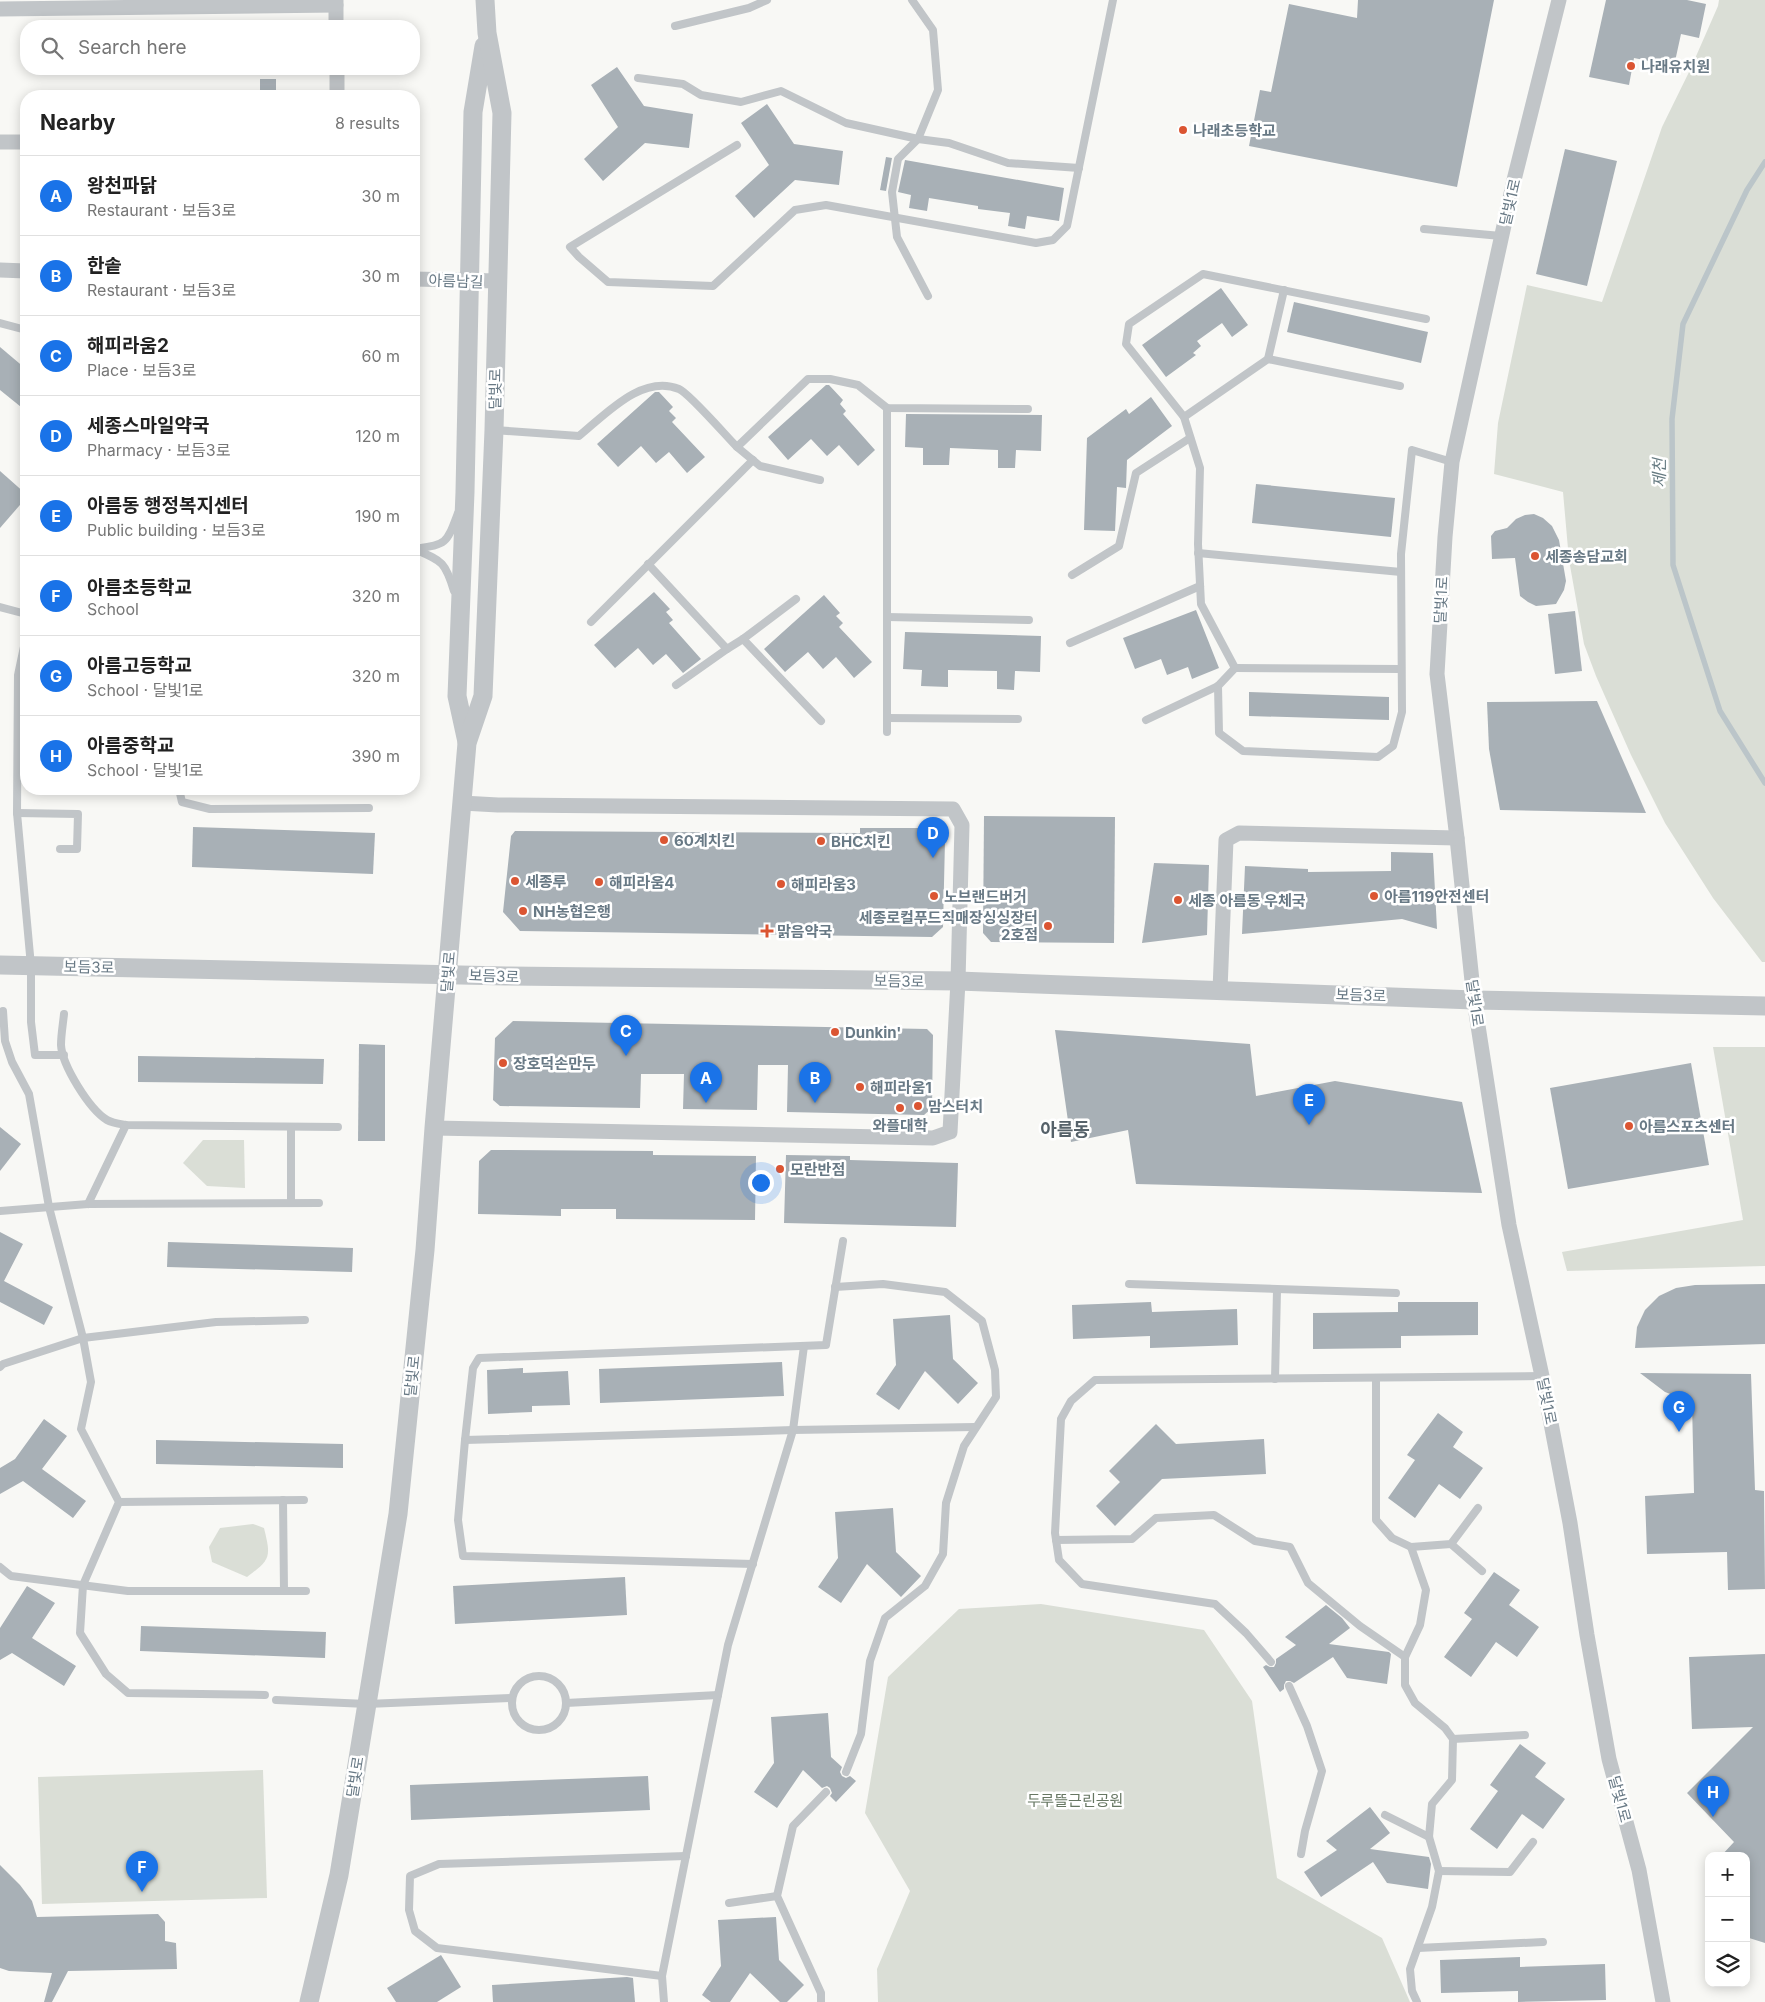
<!DOCTYPE html>
<meta charset="utf-8">
<style>
body{margin:0;font-family:Inter,"Noto Sans KR",sans-serif;background:#f2f2f2;color:#222}
.controls{position:absolute;right:15px;bottom:15px;display:grid;overflow:hidden;border-radius:10px;box-shadow:0 2px 12px #0003}
.controls button{width:45px;height:45px;display:grid;place-items:center;padding:0;border:0;border-bottom:1px solid #e0e0e0;background:#fff;color:#222;font:25px sans-serif}
.you{position:absolute;left:760px;top:1182px;width:18px;height:18px;margin:-12px;border:4px solid #fff;border-radius:50%;background:#1a73e8;box-shadow:0 0 0 8px #1a73e833}
.badge{display:grid;place-items:center;width:32px;height:32px;border-radius:50%;background:#1a73e8;color:#fff;font-size:16px;font-weight:700}
.pin{position:absolute;translate:-50% -41px;filter:drop-shadow(0 1px 2px #0008)}
.pin::after{content:'';position:absolute;top:26px;width:18px;height:15px;background:inherit;clip-path:polygon(0 0,100% 0,50% 100%)}
.list{margin:0;padding:0;list-style:none}
h2{display:flex;justify-content:space-between;align-items:center;height:65px;margin:0;padding:0 20px;font-size:21px}
h2 small{font-size:16px;font-weight:400;color:#767676}
.list li{display:grid;grid-template-columns:32px 1fr auto;gap:15px;align-items:center;box-sizing:border-box;height:80px;padding:0 20px;border-top:1px solid #e0e0e0}
.list b{display:block;font-size:19px;white-space:nowrap}
.list p{margin:0;font-size:16px;white-space:nowrap;color:#767676}
.list em{font-size:16px;font-style:normal;color:#767676}
.icon{flex:none;width:28px;height:28px;fill:none;stroke:currentColor;stroke-width:2;stroke-linecap:round;stroke-linejoin:round}
.map{position:relative;flex:none;width:1765px;height:2002px;overflow:hidden}
.search{position:absolute;background:#fff;box-shadow:0 2px 12px #0003;left:20px;top:20px;width:400px;height:55px;display:flex;align-items:center;gap:12px;box-sizing:border-box;padding:0 18px;border-radius:20px;color:#767676;font-size:19px}
.panel{position:absolute;background:#fff;box-shadow:0 2px 12px #0003;left:20px;top:90px;width:400px;height:705px;border-radius:20px}
.map>svg:first-child{display:block}
.green{fill:#daded6}
.lines{fill:none;stroke-linecap:round;stroke-linejoin:round}
.stream{stroke:#bbc5c9;stroke-width:5.5}
.building{fill:#a8b0b6}
.service{stroke:#c1c5c8;stroke-width:8}
.minor{stroke:#c1c5c8;stroke-width:15}
.tertiary{stroke:#c1c5c8;stroke-width:19}
.poi-dot{fill:#db5532;stroke:#fff;stroke-width:2}
.labels{text-anchor:middle;dominant-baseline:central;stroke-width:5;stroke-linejoin:round;paint-order:stroke}
.poi-label{font-size:15px;font-weight:bold;fill:#687985;stroke:#fff;text-anchor:start}
.street-label{font-size:15px;fill:#687985;stroke:#fff}
.park-label{font-size:15px;fill:#677763;stroke:#fff}
.water-label{font-size:16px;font-style:italic;fill:#647980;stroke:#fff}
.quarter-label{font-size:18px;font-weight:bold;fill:#56626a;stroke:#fff}
</style>
<div class="map">
<svg width="1765" height="2002" viewBox="0 0 1765 2002">
<rect width="100%" height="100%" fill="#f8f8f5"/>
<g class="green">
<polygon points="1719,0 1765,0 1765,962 1762,962 1713,898 1665,823 1631,755 1596,676 1584,644 1569,560 1563,492 1494,474 1498,423 1527,285 1602,302 1662,127 1690,70 1718,6"/>
<polygon points="1713,1047 1765,1047 1765,1266 1567,1271 1562,1252 1743,1220"/>
<polygon points="203,1140 244,1140 245,1188 207,1186 183,1163"/>
<path d="M253,1524L264,1528C271,1557 271,1559 247,1577L212,1562L209,1547L220,1528Z"/>
<polygon points="1041,1604 1204,1630 1252,1701 1277,1878 1382,1938 1410,2002 878,2002 877,1969 910,1891 865,1813 888,1677 959,1609"/>
<polygon points="263,1770 267,1898 42,1904 38,1777"/>
</g>
<g class="lines">
<polyline class="stream" points="1765,162 1747,190 1683,324 1672,419 1673,565 1720,711 1765,783"/>
</g>
<g class="building">
<polygon points="1358,0 1494,0 1457,187 1249,146 1260,90 1271,92 1289,4 1357,18"/>
<polygon points="1606,0 1687,0 1706,4 1699,38 1681,34 1674,66 1634,58 1629,85 1589,77"/>
<polygon points="617,67 644,106 693,114 689,148 645,143 603,181 584,159 618,127 591,85"/>
<rect x="260" y="79" width="16" height="17"/>
<polygon points="767,104 794,144 843,151 839,185 795,180 754,218 735,196 769,165 741,123"/>
<polygon points="1565,149 1617,161 1587,286 1536,274"/>
<polygon points="886,157 892,158 886,191 880,190"/>
<polygon points="905,160 1064,188 1059,221 1027,216 1025,229 1008,226 1010,213 978,209 978,206 929,198 927,211 909,208 911,195 898,192"/>
<polygon points="1221,288 1248,325 1232,337 1222,323 1197,341 1201,346 1193,353 1196,355 1166,377 1142,345"/>
<polygon points="1294,302 1428,332 1421,363 1287,332"/>
<polygon points="0,347 26,369 26,411 0,390"/>
<polygon points="826,385 829,385 843,400 840,404 846,411 843,414 875,450 858,466 839,445 827,456 811,439 788,460 768,437"/>
<polygon points="655,392 659,392 673,407 669,411 676,418 672,422 705,457 687,473 669,452 656,463 641,446 618,467 597,444"/>
<polygon points="1151,397 1172,426 1127,460 1126,488 1117,487 1115,531 1084,530 1087,438 1126,409 1129,414"/>
<polygon points="906,414 1042,415 1041,451 1016,450 1015,468 998,468 998,450 950,448 949,465 923,465 923,448 905,447"/>
<polygon points="0,471 26,494 26,498 0,528"/>
<polygon points="1256,484 1395,498 1391,537 1252,523"/>
<polygon points="1534,514 1543,518 1552,526 1559,540 1566,581 1564,590 1556,604 1536,606 1528,602 1520,596 1515,558 1492,559 1491,536 1495,531 1507,528 1516,519 1525,515"/>
<polygon points="654,592 670,609 666,612 673,620 669,623 701,659 683,673 666,654 653,665 638,648 615,668 594,645"/>
<polygon points="824,595 840,613 836,616 843,623 839,627 872,662 854,678 836,657 823,669 808,652 785,672 764,649"/>
<polygon points="1196,610 1219,668 1192,679 1188,667 1167,675 1161,659 1135,669 1123,638"/>
<polygon points="1575,611 1582,671 1555,674 1548,614"/>
<polygon points="905,632 1041,636 1040,672 1015,671 1014,690 997,689 997,671 948,670 948,687 921,686 922,670 903,669"/>
<polygon points="1249,692 1389,697 1389,720 1249,716"/>
<polygon points="1597,701 1646,813 1500,810 1489,749 1487,702"/>
<polygon points="984,816 1115,817 1114,943 991,942 983,933"/>
<polygon points="193,827 375,833 373,874 192,867"/>
<polygon points="860,828 935,828 945,840 943,927 932,937 520,931 503,912 511,836 515,831 860,833"/>
<polygon points="1391,852 1433,853 1437,929 1402,919 1242,934 1245,866 1308,869 1308,872 1391,871"/>
<polygon points="1154,863 1209,865 1207,935 1142,943"/>
<polygon points="513,1021 927,1029 933,1035 932,1108 924,1115 787,1112 788,1065 758,1065 757,1110 683,1109 684,1074 641,1074 640,1108 500,1106 493,1100 495,1038"/>
<polygon points="1055,1030 1250,1044 1256,1096 1335,1081 1462,1102 1482,1193 1136,1184 1128,1130 1071,1142"/>
<polygon points="359,1044 385,1045 385,1141 358,1141"/>
<polygon points="138,1056 324,1059 323,1084 138,1082"/>
<polygon points="1691,1063 1709,1165 1568,1189 1550,1088"/>
<polygon points="0,1127 21,1144 0,1171"/>
<polygon points="491,1150 653,1151 653,1155 756,1156 755,1220 616,1219 616,1209 561,1209 561,1216 478,1214 479,1161"/>
<polygon points="786,1155 850,1156 850,1160 958,1163 956,1227 784,1223"/>
<polygon points="0,1232 23,1244 4,1281 53,1307 44,1325 0,1302"/>
<polygon points="168,1242 353,1248 352,1272 167,1267"/>
<polygon points="1765,1284 1765,1344 1635,1348 1637,1327 1645,1310 1659,1296 1676,1288 1695,1285"/>
<polygon points="1151,1302 1152,1312 1237,1309 1238,1345 1150,1348 1150,1336 1073,1339 1072,1305"/>
<polygon points="1398,1302 1478,1302 1478,1335 1401,1336 1401,1348 1313,1349 1313,1313 1398,1312"/>
<polygon points="950,1315 953,1359 978,1383 958,1404 925,1371 899,1410 876,1394 896,1365 893,1319"/>
<polygon points="782,1362 784,1396 600,1403 599,1369"/>
<polygon points="523,1368 523,1373 568,1371 570,1405 532,1406 532,1412 488,1414 487,1370"/>
<polygon points="1640,1373 1751,1374 1755,1490 1764,1491 1765,1589 1728,1590 1727,1552 1647,1554 1645,1496 1694,1493 1692,1402 1665,1392"/>
<polygon points="1438,1413 1463,1432 1453,1447 1483,1468 1460,1499 1439,1484 1415,1518 1388,1498 1415,1460 1407,1455"/>
<polygon points="44,1419 67,1436 42,1469 86,1501 73,1518 23,1481 0,1494 0,1468 15,1459"/>
<polygon points="1156,1424 1176,1444 1264,1439 1266,1474 1162,1479 1115,1526 1096,1506 1120,1482 1109,1471"/>
<polygon points="156,1440 343,1444 343,1468 156,1464"/>
<polygon points="893,1508 896,1552 921,1576 901,1597 867,1564 841,1603 818,1587 838,1558 835,1512"/>
<polygon points="1494,1572 1520,1590 1509,1605 1539,1627 1517,1657 1496,1642 1471,1677 1444,1657 1472,1619 1464,1613"/>
<polygon points="625,1577 627,1615 455,1624 453,1586"/>
<polygon points="27,1586 55,1603 32,1638 76,1666 64,1686 12,1653 0,1660 0,1628"/>
<polygon points="1326,1605 1342,1618 1350,1628 1329,1644 1389,1652 1391,1654 1387,1684 1347,1678 1333,1657 1294,1683 1290,1681 1286,1681 1284,1685 1284,1689 1280,1692 1263,1667 1266,1665 1270,1667 1274,1667 1276,1663 1276,1659 1296,1645 1285,1637"/>
<polygon points="141,1626 326,1632 325,1658 140,1651"/>
<polygon points="1765,1654 1765,1943 1746,1937 1746,1856 1721,1856 1734,1842 1687,1793 1753,1727 1692,1729 1689,1657"/>
<polygon points="828,1713 831,1757 842,1767 840,1772 842,1776 846,1778 850,1776 856,1781 836,1802 830,1796 832,1793 830,1788 827,1786 822,1788 803,1770 777,1808 754,1792 774,1763 771,1717"/>
<polygon points="1520,1744 1546,1763 1535,1777 1565,1799 1543,1829 1522,1814 1497,1849 1470,1829 1498,1791 1490,1785"/>
<polygon points="648,1776 650,1810 411,1820 410,1785"/>
<polygon points="1370,1807 1390,1833 1370,1849 1429,1857 1431,1864 1428,1889 1387,1883 1373,1862 1321,1897 1304,1872 1337,1850 1326,1841"/>
<polygon points="0,1865 20,1885 32,1901 37,1917 158,1914 165,1922 165,1941 176,1943 177,1969 68,1971 52,2002 44,2002 52,1973 9,1971 0,1968"/>
<polygon points="776,1917 779,1960 804,1985 787,2002 780,2002 750,1973 730,2002 711,2002 702,1995 721,1966 718,1920"/>
<polygon points="441,1955 461,1987 437,2002 396,2002 387,1988"/>
<polygon points="1520,1957 1520,1967 1605,1964 1606,2000 1518,2002 1518,1991 1441,1993 1440,1960"/>
<polygon points="627,1977 633,1978 635,2002 493,2002 492,1985"/>
</g>
<g class="lines">
<g class="service">
<polyline points="912,0 933,30 938,90 918,139 898,159 892,192 897,237 928,296"/>
<polyline points="675,26 749,8 767,0"/>
<polyline points="638,78 683,84 701,95 741,102 781,91 846,123 918,139 949,143 1008,163 1079,168"/>
<polyline points="737,145 570,247 579,257 608,282 713,286 795,210 826,205 1036,243 1053,240 1067,226 1113,0"/>
<polyline points="1424,229 1501,236"/>
<polyline points="0,323 26,330"/>
<polyline points="1268,359 1400,386"/>
<polyline points="1184,417 1268,359 1284,290"/>
<path d="M494,430L579,436C606,414 642,374 679,389C689,393 727,437 737,447L808,379H830L858,385L887,408L1028,409"/>
<polyline points="737,447 760,466 820,480"/>
<path d="M414,549C442,561 445,561 454,591"/>
<path d="M414,549C447,544 446,545 458,513"/>
<polyline points="1198,553 1401,572"/>
<polyline points="648,564 727,649 743,639 796,599"/>
<polyline points="1072,575 1119,546 1136,473 1190,438"/>
<polyline points="0,607 26,614"/>
<polyline points="887,617 1029,620"/>
<polyline points="591,622 753,460"/>
<polyline points="26,637 18,675 17,813 31,966 31,1022 35,1055 64,1055"/>
<polyline points="743,639 821,721"/>
<polyline points="1070,643 1200,586"/>
<polyline points="1235,668 1401,669"/>
<polyline points="676,685 727,649"/>
<polyline points="1218,686 1219,733 1243,751 1378,757 1393,746 1402,712 1401,554 1412,450 1452,462"/>
<polyline points="887,718 1018,719"/>
<polyline points="1146,720 1218,686 1235,668 1201,604 1198,544 1200,468 1184,417 1126,344 1129,324 1203,274 1426,319"/>
<polyline points="887,732 887,408"/>
<polyline points="179,789 182,802 210,809 369,808"/>
<polyline points="17,813 78,814 77,849 60,849"/>
<polyline points="3,1011 5,1041 12,1062 29,1094 49,1207 83,1338 91,1382 81,1429 119,1502 83,1585 80,1633 106,1674 128,1693 265,1695"/>
<path d="M64,1014C63,1024 61,1035 61,1045C62,1065 89,1109 107,1120C112,1123 120,1124 126,1125L338,1127"/>
<polyline points="291,1203 291,1127"/>
<polyline points="88,1204 126,1125"/>
<polyline points="0,1211 88,1204 319,1203"/>
<polyline points="843,1241 826,1345 479,1358 473,1368 465,1440 793,1430 975,1427"/>
<polyline points="1129,1284 1396,1293"/>
<polyline points="835,1287 883,1284 945,1292 982,1321 995,1370 996,1397 964,1446 946,1503 943,1554 925,1586 885,1618 870,1661 861,1734 846,1772"/>
<polyline points="0,1367 3,1364 83,1338 216,1322 305,1320"/>
<polyline points="1376,1378 1376,1520 1392,1538 1411,1547 1451,1544 1478,1508"/>
<polyline points="1275,1379 1277,1290"/>
<polyline points="465,1440 458,1520 463,1556 753,1564"/>
<polyline points="283,1500 284,1591"/>
<polyline points="119,1502 304,1500"/>
<polyline points="1056,1540 1132,1539 1156,1518 1214,1515 1255,1541 1290,1547 1308,1583 1360,1626 1405,1657"/>
<polyline points="1451,1544 1482,1571"/>
<polyline points="1411,1547 1426,1590 1420,1625 1405,1657 1405,1685 1415,1703 1445,1728 1453,1739 1452,1780 1432,1804 1429,1837 1439,1871 1432,1907 1410,1969 1412,1991 1417,2002"/>
<polyline points="0,1567 11,1576 128,1591 306,1591"/>
<polyline points="1271,1662 1246,1633 1215,1604 1082,1584 1059,1560 1055,1533 1061,1419 1071,1401 1095,1380 1542,1376"/>
<circle cx="539" cy="1703" r="27"/>
<polyline points="1289,1686 1307,1726 1322,1771 1305,1831 1301,1854"/>
<polyline points="276,1700 367,1704 512,1698"/>
<polyline points="566,1703 718,1695"/>
<polyline points="1453,1739 1525,1735"/>
<polyline points="1385,1815 1429,1837"/>
<polyline points="1439,1871 1510,1872 1533,1842"/>
<polyline points="729,1903 777,1896"/>
<polyline points="1418,1948 1543,1942"/>
<polyline points="662,1976 437,1948 415,1931 409,1910 410,1876 439,1864 686,1856"/>
<polyline points="664,2002 662,1976 728,1645 793,1430 804,1346"/>
<polyline points="821,2002 821,1993 777,1896 793,1826 826,1792"/>
</g>
<g class="minor">
<polyline points="336,0 336,26"/>
<polyline points="1559,0 1514,180 1452,462 1445,537 1437,674 1457,838 1474,1000 1509,1225 1542,1376 1570,1523 1587,1635 1609,1759 1639,1870 1663,2002"/>
<polyline points="0,9 336,5"/>
<polyline points="337,69 337,96"/>
<polyline points="0,142 26,142"/>
<polyline points="0,270 26,271"/>
<polyline points="414,279 497,281"/>
<polyline points="1220,990 1226,840 1239,833 1457,838"/>
<polyline points="434,1128 933,1138 950,1132 958,981 962,825 953,809 498,805 462,803"/>
</g>
<g class="tertiary">
<polyline points="467,742 457,696 465,492 473,112 484,46"/>
<polyline points="0,965 506,976 958,981 1474,1000 1765,1006"/>
<polyline points="309,2002 339,1875 398,1514 425,1250 434,1128 467,743 483,696 494,430 502,113 487,33 485,0"/>
</g>
</g>
<g class="poi-dot">
<circle cx="1631" cy="66" r="5"/>
<circle cx="1183" cy="130" r="5"/>
<circle cx="1535" cy="556" r="5"/>
<circle cx="664" cy="840" r="5"/>
<circle cx="821" cy="841" r="5"/>
<circle cx="515" cy="881" r="5"/>
<circle cx="599" cy="882" r="5"/>
<circle cx="781" cy="884" r="5"/>
<circle cx="934" cy="896" r="5"/>
<circle cx="1374" cy="896" r="5"/>
<circle cx="1178" cy="900" r="5"/>
<circle cx="523" cy="911" r="5"/>
<circle cx="1048" cy="926" r="5"/>
<path d="M764.5 923.5h5v5h5v5h-5v5h-5v-5h-5v-5h5z"/>
<circle cx="835" cy="1032" r="5"/>
<circle cx="503" cy="1063" r="5"/>
<circle cx="860" cy="1087" r="5"/>
<circle cx="918" cy="1106" r="5"/>
<circle cx="900" cy="1108" r="5"/>
<circle cx="1629" cy="1126" r="5"/>
<circle cx="780" cy="1169" r="5"/>
</g>
<g class="labels">
<g class="poi-label">
<text x="1641" y="66">나래유치원</text>
<text x="1193" y="130">나래초등학교</text>
<text x="1545" y="556">세종송담교회</text>
<text x="674" y="840">60계치킨</text>
<text x="831" y="841">BHC치킨</text>
<text x="525" y="881">세종루</text>
<text x="609" y="882">해피라움4</text>
<text x="791" y="884">해피라움3</text>
<text x="944" y="896">노브랜드버거</text>
<text x="1384" y="896">아름119안전센터</text>
<text x="1188" y="900">세종 아름동 우체국</text>
<text x="533" y="911">NH농협은행</text>
<text x="1038" y="917" text-anchor="end">세종로컬푸드직매장싱싱장터<tspan x="1038" dy="17">2호점</tspan></text>
<text x="777" y="931">맑음약국</text>
<text x="845" y="1032">Dunkin'</text>
<text x="513" y="1063">장호덕손만두</text>
<text x="870" y="1087">해피라움1</text>
<text x="928" y="1106">맘스터치</text>
<text x="900" y="1125" text-anchor="middle">와플대학</text>
<text x="1639" y="1126">아름스포츠센터</text>
<text x="790" y="1169">모란반점</text>
</g>
<g class="street-label">
<text transform="translate(1510 202) rotate(-77)">달빛1로</text>
<text transform="translate(456 281) rotate(2)">아름남길</text>
<text transform="translate(495 389) rotate(-89)">달빛로</text>
<text transform="translate(1441 600) rotate(-87)">달빛1로</text>
<text transform="translate(89 967) rotate(1)">보듬3로</text>
<text transform="translate(448 972) rotate(-85)">달빛로</text>
<text transform="translate(494 976) rotate(2)">보듬3로</text>
<text transform="translate(899 981) rotate(1)">보듬3로</text>
<text transform="translate(1361 995) rotate(2)">보듬3로</text>
<text transform="translate(1475 1003) rotate(82)">달빛1로</text>
<text transform="translate(412 1376) rotate(-84)">달빛로</text>
<text transform="translate(1547 1401) rotate(79)">달빛1로</text>
<text transform="translate(355 1777) rotate(-81)">달빛로</text>
<text transform="translate(1620 1799) rotate(75)">달빛1로</text>
</g>
<g class="park-label">
<text x="1075" y="1800">두루뜰근린공원</text>
</g>
<g class="water-label">
<text transform="translate(1659 473) rotate(-90)">제천</text>
</g>
<g class="quarter-label">
<text x="1065" y="1129">아름동</text>
</g>
</g>
</svg>
<div class="controls">
<button>+</button>
<button>−</button>
<button><svg class="icon" aria-label="layers" viewBox="0 0 24 24"><path d="M12 4l9 5-9 5-9-5zM3 14l9 5 9-5"/></svg></button>
</div>
<div class="you"></div>
<div class="pin badge" style="left:706px;top:1103px">A</div>
<div class="pin badge" style="left:815px;top:1103px">B</div>
<div class="pin badge" style="left:626px;top:1056px">C</div>
<div class="pin badge" style="left:933px;top:858px">D</div>
<div class="pin badge" style="left:1309px;top:1125px">E</div>
<div class="pin badge" style="left:142px;top:1892px">F</div>
<div class="pin badge" style="left:1679px;top:1432px">G</div>
<div class="pin badge" style="left:1713px;top:1817px">H</div>
<div class="search"><svg class="icon" aria-label="search" viewBox="0 0 24 24"><circle cx="10" cy="10" r="6"/><path d="M15 15l6 6"/></svg>Search here</div>
<section class="panel">
<h2>Nearby<small>8 results</small></h2>
<ul class="list">
<li><span class="badge">A</span><div><b>왕천파닭</b><p>Restaurant · 보듬3로</p></div><em>30 m</em></li>
<li><span class="badge">B</span><div><b>한솥</b><p>Restaurant · 보듬3로</p></div><em>30 m</em></li>
<li><span class="badge">C</span><div><b>해피라움2</b><p>Place · 보듬3로</p></div><em>60 m</em></li>
<li><span class="badge">D</span><div><b>세종스마일약국</b><p>Pharmacy · 보듬3로</p></div><em>120 m</em></li>
<li><span class="badge">E</span><div><b>아름동 행정복지센터</b><p>Public building · 보듬3로</p></div><em>190 m</em></li>
<li><span class="badge">F</span><div><b>아름초등학교</b><p>School</p></div><em>320 m</em></li>
<li><span class="badge">G</span><div><b>아름고등학교</b><p>School · 달빛1로</p></div><em>320 m</em></li>
<li><span class="badge">H</span><div><b>아름중학교</b><p>School · 달빛1로</p></div><em>390 m</em></li>
</ul>
</section>
</div>
